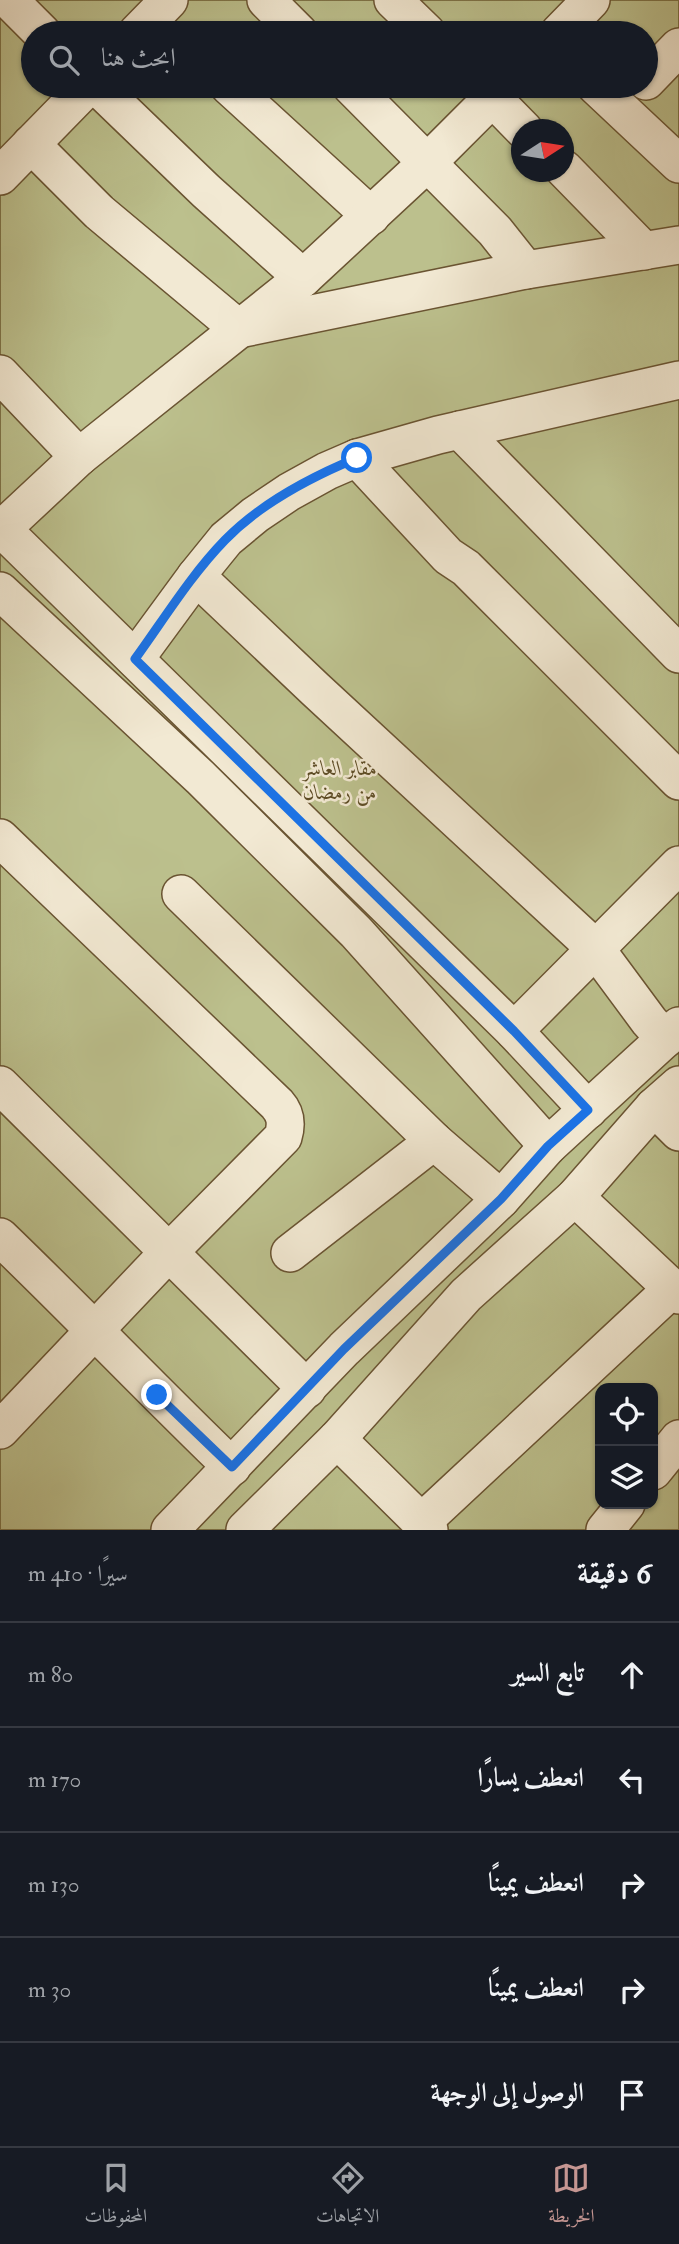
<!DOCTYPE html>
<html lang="ar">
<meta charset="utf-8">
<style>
body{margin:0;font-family:"IM FELL Double Pica",Amiri,serif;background:#242831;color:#f1f3f6;direction:rtl}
.controls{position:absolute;right:21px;bottom:21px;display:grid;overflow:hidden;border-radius:14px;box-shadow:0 2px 5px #0004}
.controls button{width:63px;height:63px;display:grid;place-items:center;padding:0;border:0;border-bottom:2px solid #363941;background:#171b24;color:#f1f3f6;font:35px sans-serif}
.compass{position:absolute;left:511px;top:119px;width:63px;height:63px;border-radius:50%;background:#171b24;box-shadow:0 2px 5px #0004;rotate:78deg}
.stop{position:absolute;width:21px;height:21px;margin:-16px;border:5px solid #1a73e8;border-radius:50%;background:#fff}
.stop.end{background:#1a73e8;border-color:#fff;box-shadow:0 2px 7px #0008}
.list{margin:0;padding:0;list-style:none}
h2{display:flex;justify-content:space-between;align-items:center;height:91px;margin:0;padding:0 28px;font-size:30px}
h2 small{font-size:23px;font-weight:400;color:#9ea1a6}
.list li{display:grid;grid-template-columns:46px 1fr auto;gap:21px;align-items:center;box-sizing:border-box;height:105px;padding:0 28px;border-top:2px solid #363941}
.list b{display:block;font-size:26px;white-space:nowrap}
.list em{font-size:23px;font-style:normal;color:#9ea1a6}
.icon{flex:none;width:38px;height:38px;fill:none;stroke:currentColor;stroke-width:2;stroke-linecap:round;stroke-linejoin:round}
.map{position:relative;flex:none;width:679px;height:1530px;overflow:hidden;direction:ltr}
.search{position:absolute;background:#171b24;box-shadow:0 2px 5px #0004;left:21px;right:21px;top:21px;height:77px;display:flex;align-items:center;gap:18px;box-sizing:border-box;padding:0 24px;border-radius:38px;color:#9ea1a6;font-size:26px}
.sheet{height:616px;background:#171b24}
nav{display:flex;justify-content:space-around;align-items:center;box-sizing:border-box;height:98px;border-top:2px solid #363941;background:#171b24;font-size:19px;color:#9ea1a6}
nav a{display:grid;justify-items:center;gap:4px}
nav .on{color:#c59692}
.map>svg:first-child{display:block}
.green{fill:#bcc08d;stroke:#7e7448;stroke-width:2;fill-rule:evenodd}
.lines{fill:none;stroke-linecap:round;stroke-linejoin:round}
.minor-casing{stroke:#6a5432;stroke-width:40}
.minor{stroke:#f2e9d3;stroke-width:37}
.route{stroke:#1a73e8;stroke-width:9}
.labels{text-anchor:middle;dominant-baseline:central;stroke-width:5;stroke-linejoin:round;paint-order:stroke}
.park-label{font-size:21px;font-style:italic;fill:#5e4d26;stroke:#f2e9d3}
</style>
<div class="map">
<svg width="679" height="1530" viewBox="0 0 679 1530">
<rect width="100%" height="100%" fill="#ebddbc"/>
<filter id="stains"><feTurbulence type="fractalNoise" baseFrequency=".00286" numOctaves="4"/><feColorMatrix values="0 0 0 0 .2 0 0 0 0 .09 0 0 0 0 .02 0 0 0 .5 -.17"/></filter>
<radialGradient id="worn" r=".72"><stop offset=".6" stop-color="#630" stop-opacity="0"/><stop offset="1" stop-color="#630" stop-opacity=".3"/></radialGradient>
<path class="green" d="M0,0H679V1530H0ZM33,33H646V86H33ZM522,130H564V172H522ZM600,1388H653V1504H600Z"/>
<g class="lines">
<defs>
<g id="minor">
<polyline points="266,0 299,33"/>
<polyline points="393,0 427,33"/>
<polyline points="14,5 42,33"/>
<polyline points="137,33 169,0"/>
<polyline points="559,33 591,0"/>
<polyline points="646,81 679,47"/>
<polyline points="97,86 206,191 303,278"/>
<polyline points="229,86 371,216"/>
<polyline points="351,86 495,231 526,270"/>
<polyline points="481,86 524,130"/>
<polyline points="596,86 679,164"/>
<polyline points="31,144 99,212 239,329 526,270 679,245"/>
<polyline points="564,169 644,251"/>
<polyline points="0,176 88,86"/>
<polyline points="0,374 79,457 303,278 428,162 504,86"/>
<polyline points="460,430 679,654"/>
<polyline points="357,458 448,556 466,568 679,781"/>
<polyline points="0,527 514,1031 588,1110"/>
<polyline points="2,529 79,457"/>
<polyline points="0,591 201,778 356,932 548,1146"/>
<polyline points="135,659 196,576"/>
<path d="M0,838L277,1104C286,1114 287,1124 283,1137L169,1252L0,1430"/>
<polyline points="181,894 434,1141 501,1199"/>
<polyline points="514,1031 679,865"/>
<polyline points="665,1039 649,1021 595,948 315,689 196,576 226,539 255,515 289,492 327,471 357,458 438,435 679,380"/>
<polyline points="0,1085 307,1389"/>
<polyline points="654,1107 679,1132"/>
<polyline points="575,1197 679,1295"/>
<path d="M0,1237C79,1313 153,1391 232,1467"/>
<polyline points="290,1253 434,1141"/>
<polyline points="337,1439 429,1530"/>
<polyline points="653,1471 679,1439"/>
<polyline points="422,1522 672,1289"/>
<polyline points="170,1530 344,1349 501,1199 548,1146 679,1026"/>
<polyline points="245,1530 337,1439 466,1295 575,1197 654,1107 679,1085"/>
<polyline points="605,1530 626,1504"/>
</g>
</defs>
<use href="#minor" class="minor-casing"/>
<use href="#minor" class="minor"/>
</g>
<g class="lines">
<path class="route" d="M157,1395L232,1467L344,1349L501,1199L548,1146L588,1110L514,1031L135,659C164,619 191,575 225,540C261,503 311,477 357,458"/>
</g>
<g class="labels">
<g class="park-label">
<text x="340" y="768">مقابر العاشر<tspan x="340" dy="24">من رمضان</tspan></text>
</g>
</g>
<rect width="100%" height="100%" filter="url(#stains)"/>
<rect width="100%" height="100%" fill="url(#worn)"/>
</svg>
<div class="controls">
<button><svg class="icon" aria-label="locate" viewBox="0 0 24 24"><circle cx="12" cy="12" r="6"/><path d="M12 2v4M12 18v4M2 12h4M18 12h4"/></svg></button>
<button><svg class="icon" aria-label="layers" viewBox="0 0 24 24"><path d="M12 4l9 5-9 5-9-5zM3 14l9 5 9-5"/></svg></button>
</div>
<svg class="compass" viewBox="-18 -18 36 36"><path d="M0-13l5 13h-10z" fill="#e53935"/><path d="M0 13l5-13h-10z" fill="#9ea1a6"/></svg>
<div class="stop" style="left:357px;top:458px"></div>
<div class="stop end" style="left:157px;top:1395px"></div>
<div class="search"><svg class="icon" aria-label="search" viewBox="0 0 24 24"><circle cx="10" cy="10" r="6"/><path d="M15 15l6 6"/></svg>ابحث هنا</div>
</div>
<section class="sheet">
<h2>6 دقيقة<small>سيرًا · 410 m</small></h2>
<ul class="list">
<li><svg class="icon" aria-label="ahead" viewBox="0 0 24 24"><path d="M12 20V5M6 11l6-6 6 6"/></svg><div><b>تابع السير</b></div><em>80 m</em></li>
<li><svg class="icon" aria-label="left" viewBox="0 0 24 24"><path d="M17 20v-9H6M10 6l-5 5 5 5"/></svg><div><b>انعطف يسارًا</b></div><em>170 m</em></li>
<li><svg class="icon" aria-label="right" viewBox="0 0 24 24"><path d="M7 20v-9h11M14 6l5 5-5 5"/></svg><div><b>انعطف يمينًا</b></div><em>130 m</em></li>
<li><svg class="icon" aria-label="right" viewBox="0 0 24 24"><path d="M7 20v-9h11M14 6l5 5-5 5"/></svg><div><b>انعطف يمينًا</b></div><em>30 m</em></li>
<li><svg class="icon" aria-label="arrive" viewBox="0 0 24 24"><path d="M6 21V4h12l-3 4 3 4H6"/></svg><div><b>الوصول إلى الوجهة</b></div></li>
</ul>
</section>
<nav>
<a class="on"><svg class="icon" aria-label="map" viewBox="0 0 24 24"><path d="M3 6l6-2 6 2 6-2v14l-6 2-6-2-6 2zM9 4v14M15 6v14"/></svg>الخريطة</a>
<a><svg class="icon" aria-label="directions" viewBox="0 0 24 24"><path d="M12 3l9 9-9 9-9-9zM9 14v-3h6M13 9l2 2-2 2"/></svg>الاتجاهات</a>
<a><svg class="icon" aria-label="saved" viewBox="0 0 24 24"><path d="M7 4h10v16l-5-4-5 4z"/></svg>المحفوظات</a>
</nav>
